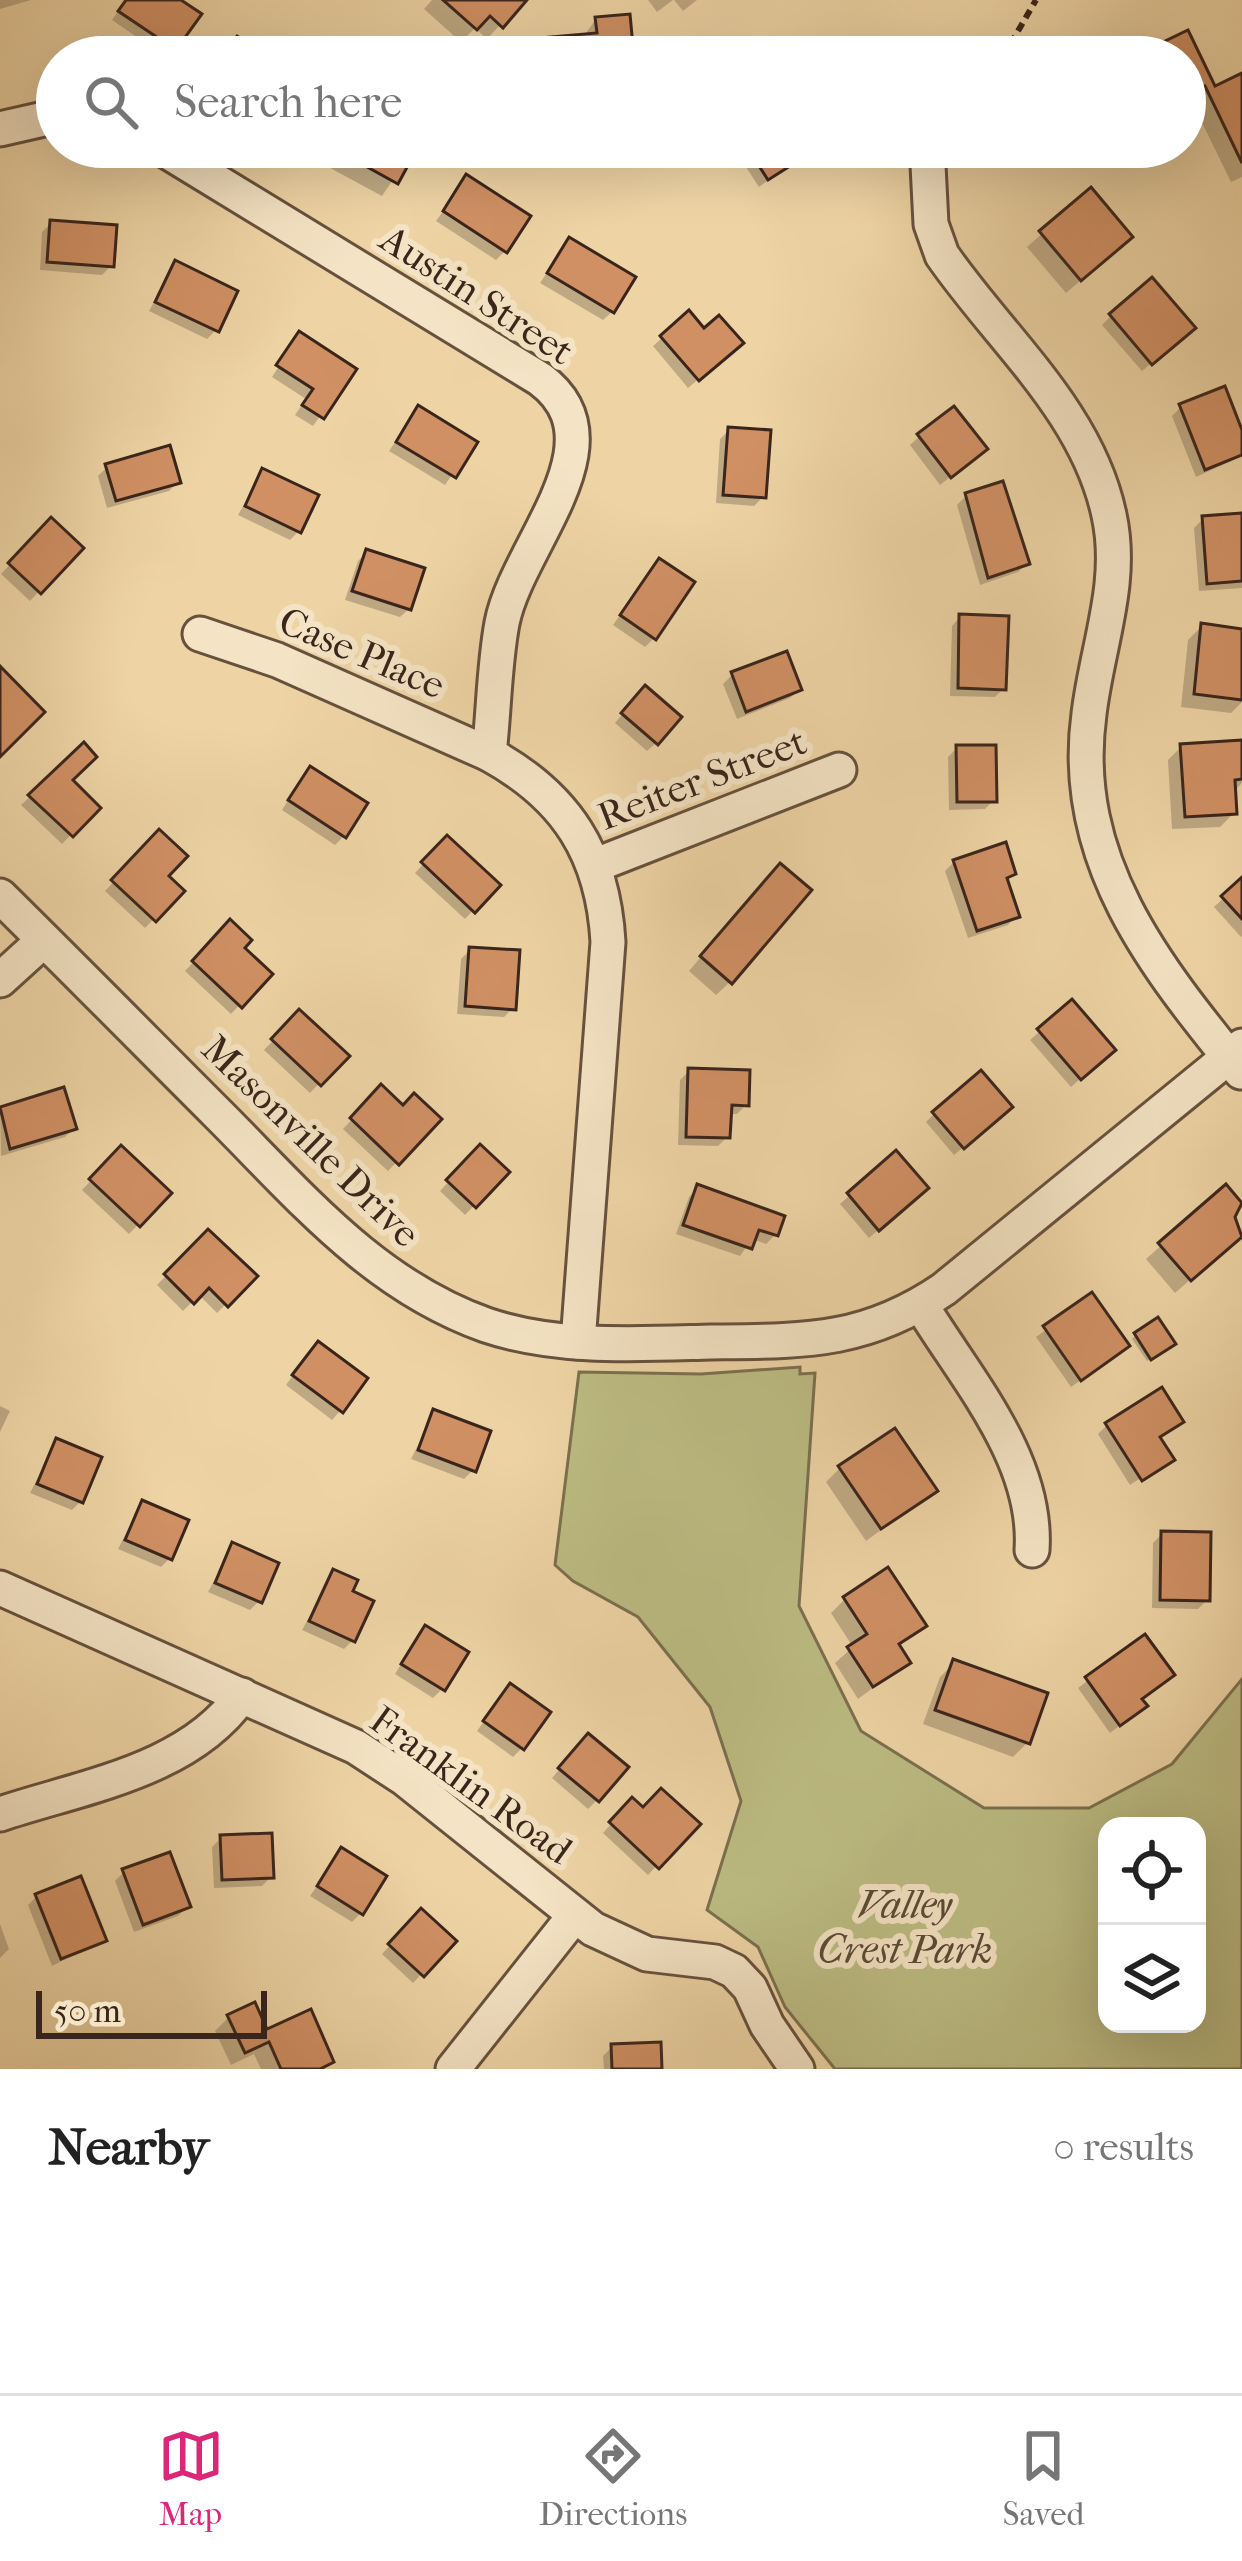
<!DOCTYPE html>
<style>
body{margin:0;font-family:"IM FELL French Canon",serif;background:#f6f6f6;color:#222}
.controls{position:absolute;right:36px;bottom:36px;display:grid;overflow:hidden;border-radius:24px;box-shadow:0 12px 48px #0002}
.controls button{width:108px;height:108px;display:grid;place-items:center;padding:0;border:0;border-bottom:3px solid #e0e0e0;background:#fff;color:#222;font:60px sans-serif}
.scale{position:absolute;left:36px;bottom:30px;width:231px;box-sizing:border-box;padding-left:12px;border:6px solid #3a251c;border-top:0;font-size:33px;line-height:42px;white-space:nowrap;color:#3a251c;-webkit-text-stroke:9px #f4e3c4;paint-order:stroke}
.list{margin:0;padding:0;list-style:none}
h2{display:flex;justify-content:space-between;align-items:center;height:156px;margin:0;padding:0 48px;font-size:51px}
h2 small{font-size:39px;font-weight:400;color:#767676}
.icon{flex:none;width:66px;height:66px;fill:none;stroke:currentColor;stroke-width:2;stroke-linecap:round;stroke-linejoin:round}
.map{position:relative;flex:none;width:1242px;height:2069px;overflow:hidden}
.search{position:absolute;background:#fff;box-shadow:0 12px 48px #0002;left:36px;right:36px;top:36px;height:132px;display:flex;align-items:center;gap:30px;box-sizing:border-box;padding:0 42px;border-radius:66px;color:#767676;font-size:45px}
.sheet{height:324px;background:#fff}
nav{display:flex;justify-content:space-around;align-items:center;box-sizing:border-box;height:168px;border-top:3px solid #e0e0e0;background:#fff;font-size:33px;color:#767676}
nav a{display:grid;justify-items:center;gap:6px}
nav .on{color:#db2777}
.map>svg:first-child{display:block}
.green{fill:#bcbc83;stroke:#7b7050;stroke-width:3;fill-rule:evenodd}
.shadow{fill:#0003}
.building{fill:#d09064;stroke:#3a251c;stroke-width:3}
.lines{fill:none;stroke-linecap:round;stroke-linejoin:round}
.minor-casing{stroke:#67513e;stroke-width:39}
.path{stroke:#3a251c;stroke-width:6;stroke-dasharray:9 6;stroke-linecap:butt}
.minor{stroke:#f4e3c4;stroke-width:33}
.labels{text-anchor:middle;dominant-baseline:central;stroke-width:12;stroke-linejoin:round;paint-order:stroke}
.street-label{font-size:39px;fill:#3a251c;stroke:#f4e3c4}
.park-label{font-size:39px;font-style:italic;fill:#5a4b36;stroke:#f4e3c4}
</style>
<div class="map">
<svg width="1242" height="2069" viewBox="0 0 1242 2069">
<rect width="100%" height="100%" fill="#eed4a5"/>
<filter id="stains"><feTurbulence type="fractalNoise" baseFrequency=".00167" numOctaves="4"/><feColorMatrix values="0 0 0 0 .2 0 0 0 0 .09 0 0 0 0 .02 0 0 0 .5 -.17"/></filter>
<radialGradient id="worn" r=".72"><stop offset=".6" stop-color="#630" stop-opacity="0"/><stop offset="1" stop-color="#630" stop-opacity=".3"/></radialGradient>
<path class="green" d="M800,1367V1374L815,1373L799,1606L861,1731L984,1808H1089L1172,1764L1242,1679V2069H835L785,2007L758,1947L707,1910L741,1801L710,1707L638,1617L573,1581L555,1565L579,1372L701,1374ZM1107,1826H1197V2024H1107Z"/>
<g class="shadow">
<polygon points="0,0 31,0 0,9"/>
<polygon points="126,0 176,0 174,49 166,57 112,20"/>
<polygon points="432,0 523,0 487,39 475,28 461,42 424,9"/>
<polygon points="648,0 673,0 657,12"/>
<polygon points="674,0 697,0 683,11"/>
<polygon points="596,19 631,57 525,57 539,41 583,37"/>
<polygon points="1186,34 1214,90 1242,79 1242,177 1231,182 1190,98 1185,101 1185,57 1149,57"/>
<polygon points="313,147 415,147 382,196 308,156"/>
<polygon points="733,147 790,147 797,159 759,187"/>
<polygon points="467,178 505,251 496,260 436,221"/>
<polygon points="1090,191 1115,251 1066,293 1027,247"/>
<polygon points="51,223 111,266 102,275 40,270 42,232"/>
<polygon points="569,240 612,312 603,320 540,283"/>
<polygon points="175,264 216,330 207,339 149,311"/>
<polygon points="1111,316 1183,337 1142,371 1102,325"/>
<polygon points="704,332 731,351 688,388 653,346 662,338"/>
<polygon points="296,340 353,370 313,426 295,415 306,399 272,377"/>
<polygon points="1181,407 1242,438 1242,456 1196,477 1172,416"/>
<polygon points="418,408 474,443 445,485 389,451"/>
<polygon points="729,430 763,497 754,506 716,503 720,439"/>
<polygon points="919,437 975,458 940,485 910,445"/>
<polygon points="107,467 178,482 169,491 107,508 98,476"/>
<polygon points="263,472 299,531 290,540 238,515"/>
<polygon points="966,496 1027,563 1018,572 980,585 957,505"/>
<polygon points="1242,516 1242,588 1199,591 1194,528 1203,519"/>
<polygon points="51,521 80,548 30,601 1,574"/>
<polygon points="367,552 409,609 400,617 345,600 358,561"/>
<polygon points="651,571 654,638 645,647 613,625"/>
<polygon points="960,617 1004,688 995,697 950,696 952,626"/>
<polygon points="1202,626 1242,632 1242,702 1231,713 1181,707 1188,640"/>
<polygon points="732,675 799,690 790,698 737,719 723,684"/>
<polygon points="636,698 656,743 647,751 615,723"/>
<polygon points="1242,743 1242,783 1233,792 1234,813 1220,827 1172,829 1168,760 1182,746"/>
<polygon points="84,746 69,780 97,808 62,844 21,805"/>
<polygon points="957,748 994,800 985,809 949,810 948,757"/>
<polygon points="302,778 344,836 335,845 282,810"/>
<polygon points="160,833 165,876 181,891 145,928 105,891"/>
<polygon points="447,839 497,885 465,919 415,873"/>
<polygon points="954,862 1013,874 1005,882 1016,916 1008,925 968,938 945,871"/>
<polygon points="766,880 730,982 716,995 689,971"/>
<polygon points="1242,881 1242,936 1241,937 1214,907"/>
<polygon points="230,923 240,948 269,974 231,1014 185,971"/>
<polygon points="470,950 513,1008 504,1017 457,1014 461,959"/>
<polygon points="1072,1003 1103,1058 1071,1087 1030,1040"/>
<polygon points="299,1013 345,1056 310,1093 264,1050"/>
<polygon points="689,1071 746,1105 737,1114 728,1114 727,1137 718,1146 678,1145 680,1080"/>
<polygon points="381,1089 403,1109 438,1119 388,1171 343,1129"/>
<polygon points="62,1090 74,1128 65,1137 1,1156 0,1110"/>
<polygon points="934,1114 1001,1116 954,1155 926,1122"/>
<polygon points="480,1148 506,1172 465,1215 440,1191"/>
<polygon points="121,1149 168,1193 129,1234 82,1190"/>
<polygon points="896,1154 916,1197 869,1238 840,1204"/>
<polygon points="698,1188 775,1235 766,1244 752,1239 740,1256 676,1234 689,1197"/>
<polygon points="1226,1188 1242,1207 1232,1218 1242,1234 1175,1293 1146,1259"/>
<polygon points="208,1233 254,1276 217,1313 199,1295 183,1311 157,1285"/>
<polygon points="1091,1297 1117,1355 1071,1387 1036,1337"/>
<polygon points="1136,1335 1169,1347 1147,1361 1132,1339"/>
<polygon points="309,1353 340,1411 332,1420 286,1385"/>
<polygon points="0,1406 10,1411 0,1432"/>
<polygon points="434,1413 473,1470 464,1479 411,1459"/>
<polygon points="1180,1422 1158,1439 1165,1462 1130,1485 1098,1434 1107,1425"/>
<polygon points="57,1441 81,1501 72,1510 30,1493"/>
<polygon points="840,1468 934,1491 866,1541 826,1482"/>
<polygon points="142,1503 170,1558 161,1567 118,1549"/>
<polygon points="1162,1534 1207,1600 1198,1609 1152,1608 1153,1543"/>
<polygon points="233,1546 259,1601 250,1610 208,1592"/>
<polygon points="334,1572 349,1593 352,1641 344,1649 302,1630"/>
<polygon points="845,1599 923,1626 898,1647 908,1662 858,1699 835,1663 853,1647 831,1613"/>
<polygon points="417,1638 442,1689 433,1698 395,1674"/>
<polygon points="1144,1638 1135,1714 1110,1733 1078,1688"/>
<polygon points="954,1663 1027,1743 1013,1757 923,1724 940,1677"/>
<polygon points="502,1696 522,1748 513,1757 477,1731"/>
<polygon points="579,1746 597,1800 588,1809 552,1778"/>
<polygon points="632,1801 643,1811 696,1824 648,1875 603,1833"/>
<polygon points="221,1838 271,1877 262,1886 214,1888 212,1847"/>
<polygon points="342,1851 361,1913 352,1922 310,1896"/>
<polygon points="124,1872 187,1907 178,1916 134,1932 115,1881"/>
<polygon points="37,1896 103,1940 52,1966 28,1905"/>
<polygon points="421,1913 452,1942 413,1983 382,1954"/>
<polygon points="0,1924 9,1949 0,1958"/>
<polygon points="228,2018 266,2033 331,2062 324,2069 261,2069 254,2054 231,2065 215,2031"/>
<polygon points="612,2047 659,2069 604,2069 603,2056"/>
</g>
<g class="building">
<polygon points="126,0 181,0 202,14 176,50 118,11"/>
<polygon points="443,0 527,0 503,28 490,16 477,30"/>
<polygon points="630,14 634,57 539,57 538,38 597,33 595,17"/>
<polygon points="1188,30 1215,86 1242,73 1242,163 1205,86 1185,96 1185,57 1163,57 1157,45"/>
<polygon points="237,36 269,57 224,57"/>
<polygon points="331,147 418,147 398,184"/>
<polygon points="747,147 793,147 801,159 768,180"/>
<polygon points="466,174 531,216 507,253 443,211"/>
<polygon points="1091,187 1133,237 1081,281 1039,231"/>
<polygon points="50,220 117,225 114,267 47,262"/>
<polygon points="569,237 636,277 614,313 547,273"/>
<polygon points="175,260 238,291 219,332 155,302"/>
<polygon points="1152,277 1196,328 1152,365 1109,314"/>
<polygon points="689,310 704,328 719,315 744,343 699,381 660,336"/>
<polygon points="299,331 357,369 324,419 302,405 313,389 276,365"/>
<polygon points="1225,386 1242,430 1242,455 1205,470 1179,404"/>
<polygon points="418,405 478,442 456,478 396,442"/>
<polygon points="954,406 988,449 951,478 917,434"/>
<polygon points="728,427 771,430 766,498 723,495"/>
<polygon points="170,445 181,483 116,501 105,464"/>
<polygon points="262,468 319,495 301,533 245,506"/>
<polygon points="1003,481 1030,564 988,578 965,493"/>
<polygon points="1242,513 1242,581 1207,584 1202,516"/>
<polygon points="51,517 84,548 41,594 8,563"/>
<polygon points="366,549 425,568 411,610 352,591"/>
<polygon points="659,558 695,582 656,640 620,615"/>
<polygon points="959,614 1009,616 1006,690 958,688"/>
<polygon points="1201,623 1242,629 1242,700 1194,694"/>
<polygon points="787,651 802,690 746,712 731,672"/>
<polygon points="0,666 45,712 0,757"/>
<polygon points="645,685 682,717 658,745 621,713"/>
<polygon points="1242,740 1242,779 1235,780 1237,814 1185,817 1180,744"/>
<polygon points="84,742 97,757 73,780 101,808 73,837 28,795"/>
<polygon points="956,745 996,745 997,802 957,802"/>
<polygon points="310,766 368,803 346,838 288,800"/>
<polygon points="159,829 188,856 169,876 185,891 156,922 111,880"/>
<polygon points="447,835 501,885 475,913 421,862"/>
<polygon points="1006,842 1016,874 1007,878 1020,917 977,931 953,860"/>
<polygon points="780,863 812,890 732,984 700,956"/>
<polygon points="1242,877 1242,919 1221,896"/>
<polygon points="230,919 252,940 245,948 273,974 242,1008 192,961"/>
<polygon points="469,947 520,950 516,1010 465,1006"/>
<polygon points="1072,999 1116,1050 1081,1080 1037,1029"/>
<polygon points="299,1009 350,1056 321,1086 271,1039"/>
<polygon points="688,1068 750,1070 749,1106 732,1105 730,1138 686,1137"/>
<polygon points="981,1070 1013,1107 964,1149 932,1112"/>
<polygon points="381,1084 403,1105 414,1093 442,1119 399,1165 350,1118"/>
<polygon points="64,1087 77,1129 10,1149 0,1107"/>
<polygon points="480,1144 510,1172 476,1208 446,1180"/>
<polygon points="121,1145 172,1193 140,1227 89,1179"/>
<polygon points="896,1150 929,1188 879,1231 847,1193"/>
<polygon points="697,1184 785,1216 778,1236 759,1230 752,1249 683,1225"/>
<polygon points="1226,1184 1242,1203 1235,1217 1242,1237 1191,1281 1158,1243"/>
<polygon points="208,1229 258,1276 228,1307 209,1288 194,1304 164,1274"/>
<polygon points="1092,1292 1130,1346 1081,1381 1043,1326"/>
<polygon points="1158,1317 1176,1344 1151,1360 1134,1333"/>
<polygon points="318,1341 368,1378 343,1413 292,1375"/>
<polygon points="1162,1387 1184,1422 1160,1437 1175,1460 1142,1481 1105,1423"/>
<polygon points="433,1409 491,1431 476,1472 418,1450"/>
<polygon points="895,1428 938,1491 881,1529 838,1466"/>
<polygon points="56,1438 102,1457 83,1503 37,1484"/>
<polygon points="142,1500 189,1520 172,1560 125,1540"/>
<polygon points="1161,1531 1211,1532 1210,1601 1160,1600"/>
<polygon points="232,1542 279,1563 262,1603 215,1583"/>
<polygon points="888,1567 927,1626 899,1644 911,1663 873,1687 847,1647 867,1634 843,1597"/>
<polygon points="333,1569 358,1580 353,1591 374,1601 355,1642 309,1621"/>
<polygon points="425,1625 469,1652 445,1691 401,1664"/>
<polygon points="1145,1634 1175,1675 1142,1699 1148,1706 1120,1726 1085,1677"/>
<polygon points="953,1659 1048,1693 1030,1744 935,1710"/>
<polygon points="510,1683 551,1712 524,1750 483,1721"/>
<polygon points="588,1733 629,1767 599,1802 558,1768"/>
<polygon points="661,1788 701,1824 659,1869 609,1822 632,1797 643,1807"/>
<polygon points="272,1833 274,1878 222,1880 220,1835"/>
<polygon points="341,1847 387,1876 363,1915 317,1886"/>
<polygon points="170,1852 191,1907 143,1925 122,1869"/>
<polygon points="81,1876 107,1941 61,1959 35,1894"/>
<polygon points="421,1908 457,1941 424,1977 388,1944"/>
<polygon points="255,2002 267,2029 311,2009 334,2062 320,2069 281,2069 269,2042 245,2053 227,2015"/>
<polygon points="661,2042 662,2069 612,2069 611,2044"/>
</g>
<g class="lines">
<defs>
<g id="minor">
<polyline points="0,129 57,116"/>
<path d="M160,147L540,379C625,442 517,545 502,623C494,666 494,711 489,754C567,797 603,854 608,942L578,1342"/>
<path d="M928,165L931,224L942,255C1000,339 1087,411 1109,515C1124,583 1097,646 1089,714C1069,860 1155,966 1241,1072"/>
<polyline points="200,634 277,660 489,754"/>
<polyline points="596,865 839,770"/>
<path d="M0,896C73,968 145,1041 218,1114C300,1196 373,1285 486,1325C557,1349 637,1344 711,1342C803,1341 865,1343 944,1289L1242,1046"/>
<polyline points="0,980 44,940"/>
<path d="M921,1305C966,1379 1038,1459 1032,1550"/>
<polyline points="0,1588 356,1747 405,1779 593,1929 647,1954 715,1962 734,1971 750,1988 767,2025 797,2069"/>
<path d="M0,1814C84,1786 189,1771 242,1695"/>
<polyline points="453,2069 575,1915"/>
</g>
</defs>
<use href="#minor" class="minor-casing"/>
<polyline class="path" points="1003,57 1036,0"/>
<use href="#minor" class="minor"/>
</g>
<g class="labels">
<g class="street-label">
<text transform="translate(477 295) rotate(33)">Austin Street</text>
<text transform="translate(362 653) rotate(23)">Case Place</text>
<text transform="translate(702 779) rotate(-21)">Reiter Street</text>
<text transform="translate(311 1141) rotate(44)">Masonville Drive</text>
<text transform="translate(471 1785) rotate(36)">Franklin Road</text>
</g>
<g class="park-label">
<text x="905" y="1905">Valley<tspan x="905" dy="45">Crest Park</tspan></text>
</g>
</g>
<rect width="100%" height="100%" filter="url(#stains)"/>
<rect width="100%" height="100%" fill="url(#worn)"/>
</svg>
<div class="controls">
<button><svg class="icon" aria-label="locate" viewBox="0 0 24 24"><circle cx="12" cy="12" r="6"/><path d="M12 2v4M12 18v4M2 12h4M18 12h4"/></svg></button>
<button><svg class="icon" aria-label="layers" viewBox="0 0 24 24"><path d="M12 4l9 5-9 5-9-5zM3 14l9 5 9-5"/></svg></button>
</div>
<div class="scale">50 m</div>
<div class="search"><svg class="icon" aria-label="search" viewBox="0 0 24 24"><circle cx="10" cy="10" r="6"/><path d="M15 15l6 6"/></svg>Search here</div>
</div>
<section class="sheet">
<h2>Nearby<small>0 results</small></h2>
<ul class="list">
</ul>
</section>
<nav>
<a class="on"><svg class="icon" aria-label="map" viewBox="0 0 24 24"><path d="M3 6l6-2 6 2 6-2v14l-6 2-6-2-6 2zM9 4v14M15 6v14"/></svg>Map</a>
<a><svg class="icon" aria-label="directions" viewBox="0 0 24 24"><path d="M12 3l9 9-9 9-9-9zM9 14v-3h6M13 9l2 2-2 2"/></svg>Directions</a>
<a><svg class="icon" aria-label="saved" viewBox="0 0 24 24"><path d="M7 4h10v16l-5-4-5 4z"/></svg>Saved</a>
</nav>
